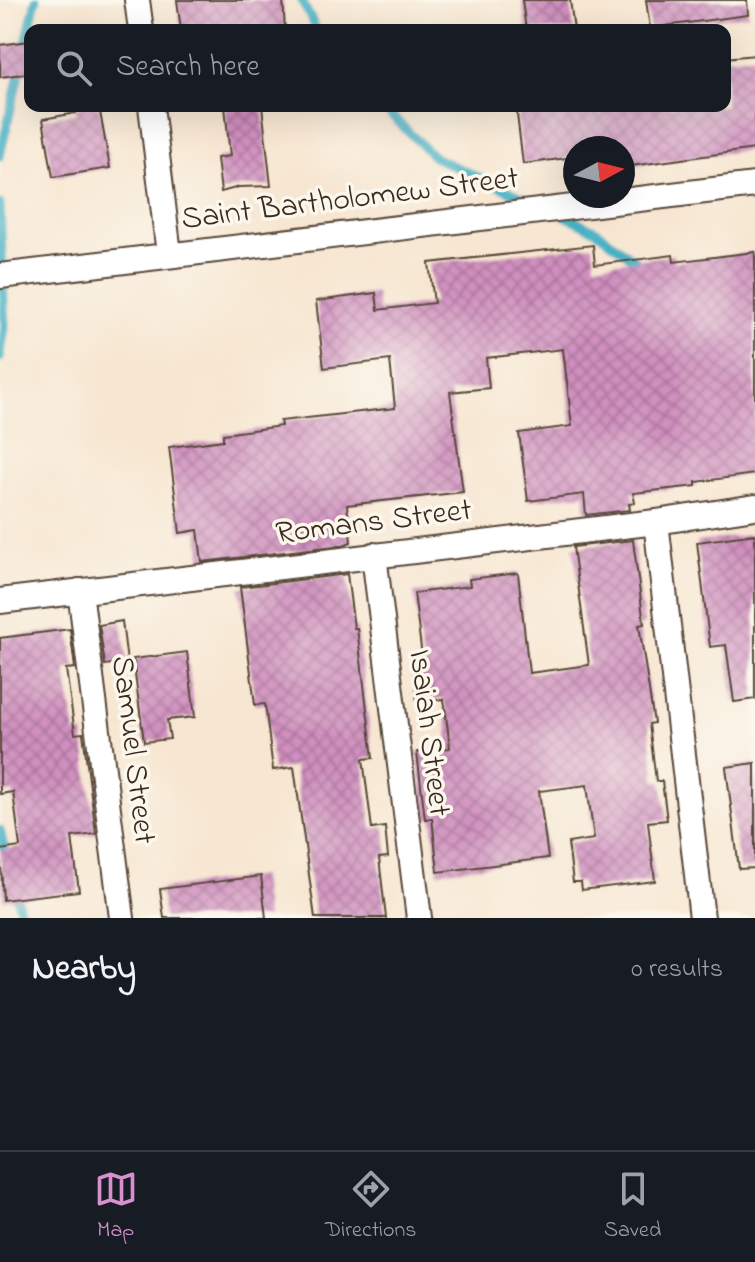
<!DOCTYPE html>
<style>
body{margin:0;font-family:"Indie Flower",sans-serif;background:#242831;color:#f1f3f6}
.compass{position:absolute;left:563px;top:136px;width:72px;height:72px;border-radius:50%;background:#171b24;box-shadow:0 8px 32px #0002;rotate:83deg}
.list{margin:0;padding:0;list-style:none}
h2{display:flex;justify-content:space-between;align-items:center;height:104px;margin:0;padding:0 32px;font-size:34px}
h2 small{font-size:26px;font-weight:400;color:#9ea1a6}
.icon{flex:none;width:44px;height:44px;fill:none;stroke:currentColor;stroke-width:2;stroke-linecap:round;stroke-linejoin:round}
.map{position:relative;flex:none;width:755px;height:918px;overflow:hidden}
.search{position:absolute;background:#171b24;box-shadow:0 8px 32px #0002;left:24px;right:24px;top:24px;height:88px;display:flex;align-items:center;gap:20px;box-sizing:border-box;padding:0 28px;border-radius:16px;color:#9ea1a6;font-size:30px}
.sheet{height:232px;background:#171b24}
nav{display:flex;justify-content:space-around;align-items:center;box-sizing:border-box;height:112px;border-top:2px solid #363941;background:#171b24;font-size:22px;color:#9ea1a6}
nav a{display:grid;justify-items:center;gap:4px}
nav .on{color:#d690ce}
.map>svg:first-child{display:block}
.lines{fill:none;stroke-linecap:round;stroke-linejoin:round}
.stream{stroke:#47b1c5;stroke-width:9}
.building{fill:url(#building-cross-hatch)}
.minor-casing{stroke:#574639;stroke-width:28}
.minor{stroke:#fff;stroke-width:24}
.labels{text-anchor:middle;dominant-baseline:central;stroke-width:7;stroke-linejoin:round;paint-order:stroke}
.street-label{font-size:32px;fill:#3b2a1e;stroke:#fbf7ec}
</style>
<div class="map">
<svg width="755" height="918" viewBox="0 0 755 918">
<defs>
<pattern id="building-cross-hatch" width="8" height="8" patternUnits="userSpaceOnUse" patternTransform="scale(2)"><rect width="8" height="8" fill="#d08fbf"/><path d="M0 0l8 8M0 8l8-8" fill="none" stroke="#aa759b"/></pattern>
</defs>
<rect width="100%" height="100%" fill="#fbf7ec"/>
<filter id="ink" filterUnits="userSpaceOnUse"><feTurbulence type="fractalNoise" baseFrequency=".0125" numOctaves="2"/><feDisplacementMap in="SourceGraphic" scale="16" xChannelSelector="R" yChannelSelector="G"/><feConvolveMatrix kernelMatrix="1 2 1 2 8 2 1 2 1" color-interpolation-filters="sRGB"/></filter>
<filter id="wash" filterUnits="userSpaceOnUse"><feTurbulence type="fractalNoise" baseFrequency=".006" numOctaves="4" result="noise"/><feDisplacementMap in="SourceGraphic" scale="32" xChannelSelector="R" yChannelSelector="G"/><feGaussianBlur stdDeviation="1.8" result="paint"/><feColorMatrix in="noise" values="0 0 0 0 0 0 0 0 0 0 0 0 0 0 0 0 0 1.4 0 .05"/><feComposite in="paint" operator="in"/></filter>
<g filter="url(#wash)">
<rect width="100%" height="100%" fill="#f7e6d1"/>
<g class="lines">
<g class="stream">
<polyline points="301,0 317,30"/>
<polyline points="24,51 36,0"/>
<polyline points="382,106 434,157 538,204"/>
<polyline points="0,156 21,66"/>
<polyline points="0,204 5,327 0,358"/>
<polyline points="563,215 597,231 641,265"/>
<polyline points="0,830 7,860"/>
<polyline points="14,886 22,918"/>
</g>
</g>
<g id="blocks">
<g class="building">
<polygon points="177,0 283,0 285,30 181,30"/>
<polygon points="522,0 570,0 574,30 526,30"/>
<polygon points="646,0 747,0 748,15 650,28"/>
<polygon points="30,41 30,73 0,77 0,45"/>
<polygon points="755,55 755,149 623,167 623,148 575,148 575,157 523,164 516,106 580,106 580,109 604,106 725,106 725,58"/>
<polygon points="75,106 99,106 110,168 53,177 43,119 76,113"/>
<polygon points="225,106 262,106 271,186 239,187 221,192 217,158 230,156"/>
<polygon points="593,245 595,265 673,255 674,262 755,252 755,474 696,482 696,486 633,493 635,503 629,504 630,510 586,515 584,494 528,501 519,433 572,426 563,349 486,358 489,388 450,392 463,492 347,505 351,542 343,545 202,562 198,530 180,533 169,447 223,440 223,434 281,426 280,421 395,408 390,360 324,368 316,301 376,293 378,310 434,303 429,263"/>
<polygon points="755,534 755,699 734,702 726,645 710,647 697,542"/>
<polygon points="633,540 644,624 639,625 654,723 649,724 656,781 662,781 667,820 648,822 655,881 582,890 581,882 573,882 568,843 594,839 587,785 539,791 548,858 438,872 432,818 425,819 417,752 450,748 444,699 417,702 413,665 423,664 414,593 470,586 469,579 518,573 529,673 589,665 573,547"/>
<polygon points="347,574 354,628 357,628 373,758 363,759 372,829 385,827 388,857 379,858 386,918 315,918 294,767 273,770 265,704 255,705 240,587"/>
<polygon points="122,621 127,662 105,665 99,625"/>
<polygon points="70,629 75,668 66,669 75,734 83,733 96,834 72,837 79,891 3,900 0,850 20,847 13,792 0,794 0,638"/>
<polygon points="187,652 195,717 167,720 170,739 144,742 133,659"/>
<polygon points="755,763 755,868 739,869 726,767"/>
<polygon points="261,876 266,918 164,918 160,889"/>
</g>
</g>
</g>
<g filter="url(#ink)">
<use href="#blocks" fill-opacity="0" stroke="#574639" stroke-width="2"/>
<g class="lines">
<defs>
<g id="minor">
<polyline points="137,0 141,30"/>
<polyline points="151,106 169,254"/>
<polyline points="0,276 755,185"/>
<polyline points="656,522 702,918"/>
<polyline points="374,555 419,918"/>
<polyline points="80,591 122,918"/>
<polyline points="0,601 656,522 755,507"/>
</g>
</defs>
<use href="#minor" class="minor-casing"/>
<use href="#minor" class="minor"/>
</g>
</g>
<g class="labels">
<g class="street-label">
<text transform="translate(350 200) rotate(-7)">Saint Bartholomew Street</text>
<text transform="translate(374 523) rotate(-7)">Romans Street</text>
<text transform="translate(428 733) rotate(83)">Isaiah Street</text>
<text transform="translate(132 750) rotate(83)">Samuel Street</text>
</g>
</g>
</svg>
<svg class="compass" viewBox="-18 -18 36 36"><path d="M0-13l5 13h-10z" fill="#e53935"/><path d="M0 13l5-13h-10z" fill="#9ea1a6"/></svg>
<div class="search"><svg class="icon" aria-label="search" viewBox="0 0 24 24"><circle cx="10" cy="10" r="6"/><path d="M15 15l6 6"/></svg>Search here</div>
</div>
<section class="sheet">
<h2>Nearby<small>0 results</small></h2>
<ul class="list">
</ul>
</section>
<nav>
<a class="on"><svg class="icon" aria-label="map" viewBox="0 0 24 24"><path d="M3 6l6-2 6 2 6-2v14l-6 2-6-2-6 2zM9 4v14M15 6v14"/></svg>Map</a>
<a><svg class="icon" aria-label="directions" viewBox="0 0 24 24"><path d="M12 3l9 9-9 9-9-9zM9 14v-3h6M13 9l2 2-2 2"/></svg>Directions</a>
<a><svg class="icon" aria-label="saved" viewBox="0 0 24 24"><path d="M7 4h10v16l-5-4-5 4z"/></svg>Saved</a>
</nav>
